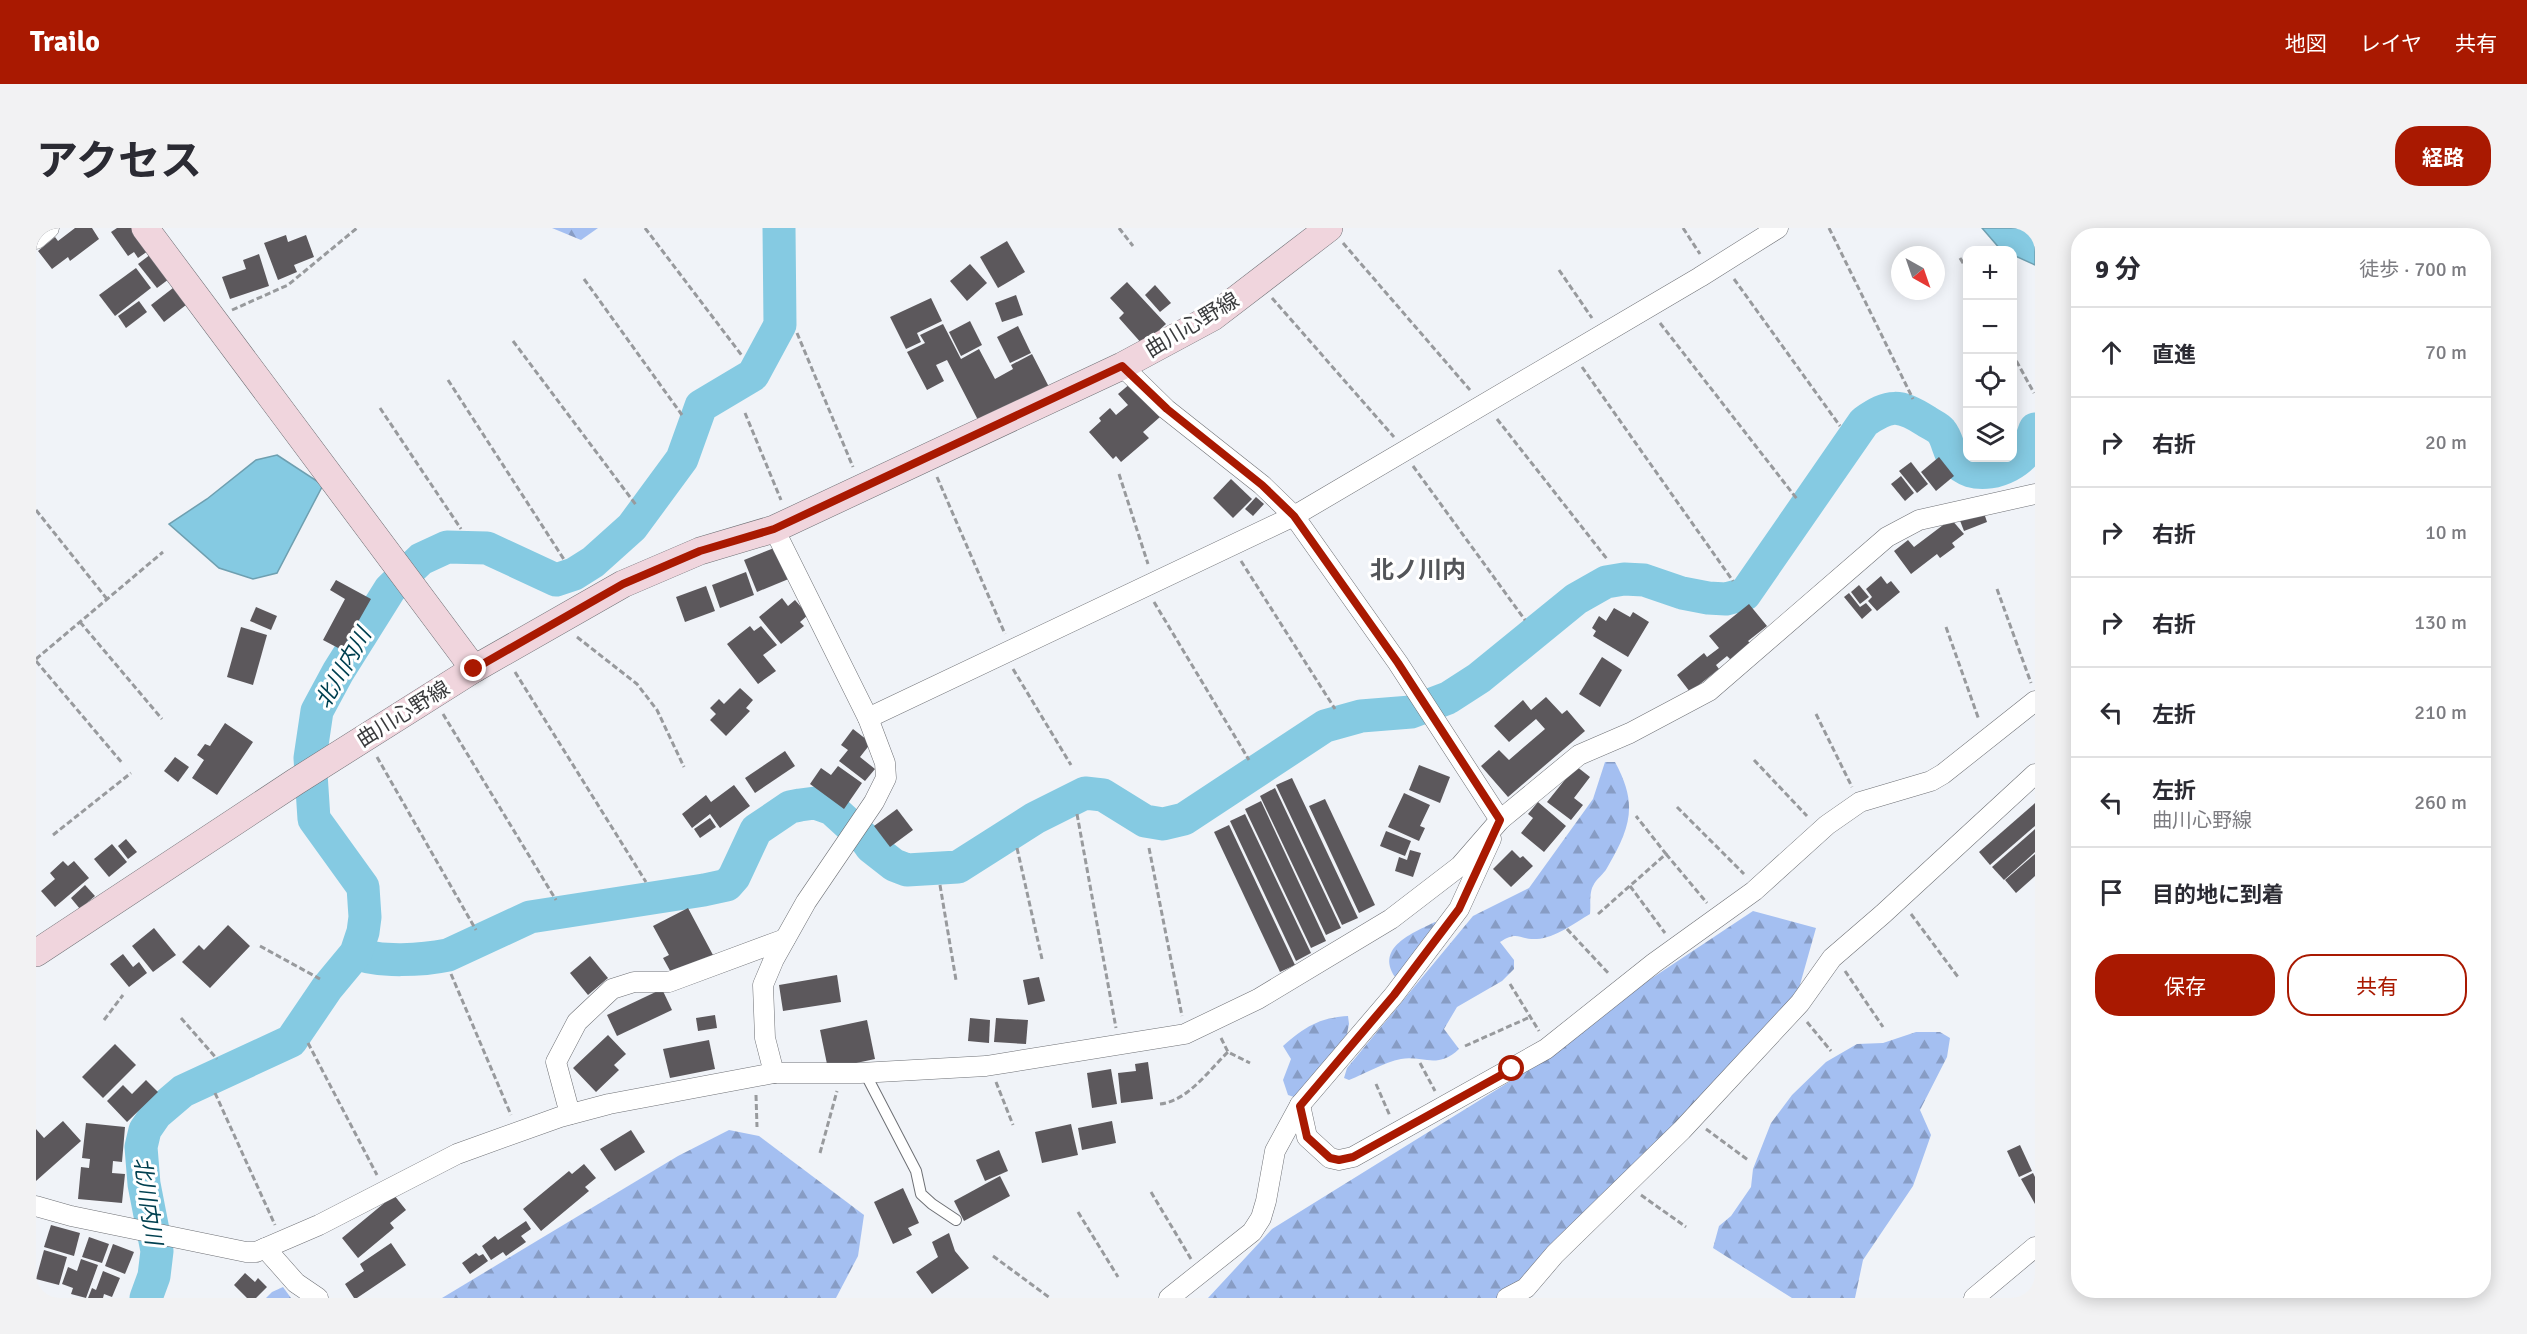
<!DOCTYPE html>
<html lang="ja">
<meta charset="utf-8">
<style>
body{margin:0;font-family:Signika,"Noto Sans JP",sans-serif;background:#f2f2f3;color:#2b2b33}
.controls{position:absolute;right:18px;top:18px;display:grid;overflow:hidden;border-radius:12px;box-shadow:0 3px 15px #0003}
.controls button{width:54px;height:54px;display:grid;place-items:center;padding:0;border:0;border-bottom:2px solid #e1e1e2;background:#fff;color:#2b2b33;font:30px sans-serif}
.compass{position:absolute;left:1855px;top:18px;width:54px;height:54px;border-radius:50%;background:#fff;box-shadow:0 3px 15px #0003;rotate:140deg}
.stop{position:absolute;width:18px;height:18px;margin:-14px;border:4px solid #a91901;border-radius:50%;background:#fff}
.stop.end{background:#a91901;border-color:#fff;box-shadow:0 2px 6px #0008}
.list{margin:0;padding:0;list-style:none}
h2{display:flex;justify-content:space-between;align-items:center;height:78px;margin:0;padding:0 24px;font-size:26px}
h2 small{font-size:20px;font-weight:400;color:#7c7c81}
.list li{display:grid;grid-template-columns:39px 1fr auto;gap:18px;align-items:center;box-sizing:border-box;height:90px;padding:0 24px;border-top:2px solid #e1e1e2}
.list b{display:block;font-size:22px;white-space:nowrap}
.list p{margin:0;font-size:20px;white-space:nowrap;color:#7c7c81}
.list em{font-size:20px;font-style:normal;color:#7c7c81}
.actions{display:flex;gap:12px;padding:18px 24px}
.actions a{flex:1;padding:14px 0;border:2px solid #a91901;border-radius:24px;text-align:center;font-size:21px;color:#a91901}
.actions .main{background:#a91901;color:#fff}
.icon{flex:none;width:33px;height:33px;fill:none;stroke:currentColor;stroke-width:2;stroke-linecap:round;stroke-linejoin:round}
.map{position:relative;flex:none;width:1999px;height:1070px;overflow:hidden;border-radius:24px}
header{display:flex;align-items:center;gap:36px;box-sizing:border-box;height:84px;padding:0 30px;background:#a91901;color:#fff}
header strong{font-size:28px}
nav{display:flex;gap:33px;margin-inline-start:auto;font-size:21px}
.intro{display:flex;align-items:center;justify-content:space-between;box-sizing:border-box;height:144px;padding:0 36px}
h1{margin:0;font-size:42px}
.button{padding:15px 27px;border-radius:24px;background:#a91901;color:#fff;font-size:21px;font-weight:700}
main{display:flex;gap:36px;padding:0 36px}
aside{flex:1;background:#fff;border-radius:24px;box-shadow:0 3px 15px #0003}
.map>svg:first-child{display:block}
.forest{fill:url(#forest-firs)}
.water{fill:#85cae2;stroke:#6e9fb0;stroke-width:1.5}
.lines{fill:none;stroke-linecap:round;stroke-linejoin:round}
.river{stroke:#85cae2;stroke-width:33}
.building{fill:#5c585c}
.lane-casing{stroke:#6e7075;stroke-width:12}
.street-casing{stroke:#6e7075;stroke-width:21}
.secondary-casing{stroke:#6e7075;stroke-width:28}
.path{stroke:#989a9d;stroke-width:3;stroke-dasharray:6 3;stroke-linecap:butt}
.lane{stroke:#fff;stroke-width:10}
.street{stroke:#fff;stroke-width:20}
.secondary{stroke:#f0d5dd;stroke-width:27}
.route{stroke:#a91901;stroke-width:8}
.labels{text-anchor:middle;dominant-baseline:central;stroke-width:6;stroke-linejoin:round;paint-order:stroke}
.street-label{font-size:21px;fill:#3a3b3d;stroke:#fff}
.water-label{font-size:22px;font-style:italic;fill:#004050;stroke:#fff}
.quarter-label{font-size:24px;font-weight:bold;fill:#535559;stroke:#fff}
</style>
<header>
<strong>Trailo</strong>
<nav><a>地図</a><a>レイヤ</a><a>共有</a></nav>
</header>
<div class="intro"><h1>アクセス</h1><a class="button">経路</a></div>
<main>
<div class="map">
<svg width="1999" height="1070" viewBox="0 0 1999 1070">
<defs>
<pattern id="forest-firs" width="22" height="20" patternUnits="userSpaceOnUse" patternTransform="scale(1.5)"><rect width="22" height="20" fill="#a4bff1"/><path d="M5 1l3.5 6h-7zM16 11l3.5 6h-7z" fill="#879cc4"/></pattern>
</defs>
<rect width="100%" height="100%" fill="#f0f3f8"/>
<g class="forest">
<polygon points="516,0 562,0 545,12"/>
<path d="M1569,534H1579C1602,576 1595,599 1571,640C1568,646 1560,651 1557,658C1553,665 1555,678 1554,686C1539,695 1519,710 1501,711C1482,712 1483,702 1464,714L1478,732V741L1466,753L1421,779L1408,801L1423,821C1401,842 1386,827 1365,831C1348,834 1329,846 1313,852L1308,850L1311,840L1437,688L1493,660L1557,571Z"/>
<polygon points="1717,683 1780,700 1758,778 1657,887 1518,1013 1484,1059 1463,1070 1172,1070 1236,1001 1473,854 1577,776"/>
<path d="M1399,694L1416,703L1407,719L1376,751L1359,749C1339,719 1377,705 1399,694Z"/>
<path d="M1312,788L1313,796L1310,811L1261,870L1252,867L1247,852L1255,831L1247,818C1269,799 1282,790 1312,788Z"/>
<polygon points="1880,804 1904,804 1914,810 1911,829 1884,882 1895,907 1877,958 1827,1032 1819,1070 1756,1070 1677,1020 1683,998 1695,988 1715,959 1717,941 1735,895 1756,867 1790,834 1821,816 1847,815"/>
<polygon points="693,902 723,908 828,987 822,1028 800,1070 406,1070 642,928"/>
<polygon points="247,1059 255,1070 230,1070 236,1064"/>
</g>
<g class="water">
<polygon points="1946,0 1999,0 1999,37 1977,27 1976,22 1965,22"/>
<polygon points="241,227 287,257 241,345 217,351 183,340 133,296 171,271 220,232"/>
</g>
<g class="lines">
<g class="river">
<path d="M320,725C342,735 388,732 412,727L494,689L668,662L691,657L698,649L720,602L754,579L764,577L779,575L796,581L830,612L835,619L858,637L871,642L922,639L999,590L1049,565L1067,567L1109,593L1127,596L1148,591L1289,498L1325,488L1375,484L1412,470L1443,450L1540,371L1570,354L1588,351L1608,352L1646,365L1672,370L1690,371L1709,366L1828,194C1854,176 1863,176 1890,193C1894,196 1902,199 1905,203C1912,211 1912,224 1919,232C1936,254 1972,244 1988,226C1993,219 1996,209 1999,201"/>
<polyline points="110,1070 118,1048 121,1023 108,956 105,919 109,902 120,886 147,863 255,813 291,760 320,725 327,704 329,689 327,659 278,591 274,530 281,483 302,444 354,361 385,331 411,319 451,320 520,352 538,346 557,334 596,299 646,231 665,178 717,147 744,97 743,0"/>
</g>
</g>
<g class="building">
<polygon points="39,0 56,0 63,11 34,33 32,29 16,41 2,23 19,9 22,13"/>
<polygon points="81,0 97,0 112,23 102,30 98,24 92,28 75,4"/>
<polygon points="250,7 252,14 270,7 278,29 258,37 261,44 242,52 228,15"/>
<polygon points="971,13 989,44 962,60 944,29"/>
<polygon points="115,26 133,51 121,60 102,36"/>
<polygon points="223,26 233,58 194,71 186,49 210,41 207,32"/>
<polygon points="934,36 951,55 931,73 914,53"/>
<polygon points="100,40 115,60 79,88 63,67"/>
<polygon points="1091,54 1130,96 1107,117 1083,90 1088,85 1074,70"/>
<polygon points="1119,57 1135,75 1124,84 1109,67"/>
<polygon points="137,60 150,77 128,94 115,77"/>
<polygon points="980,67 987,87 966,94 959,75"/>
<polygon points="895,70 906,93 881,105 885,114 870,121 854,89"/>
<polygon points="103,73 111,84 90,100 82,88"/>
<polygon points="934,93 946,117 925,128 913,104"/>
<polygon points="907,96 925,131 943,121 959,151 977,141 975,137 996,126 1013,159 943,194 911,132 900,137 908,153 891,162 871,124 889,115 884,107"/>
<polygon points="982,98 995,125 974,135 961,109"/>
<polygon points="1095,155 1124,189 1107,204 1113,210 1085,234 1080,228 1077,231 1053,204 1065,193 1063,190 1074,180 1080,187 1092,177 1082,166"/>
<polygon points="1903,229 1918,248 1900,263 1885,244"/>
<polygon points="1875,234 1892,256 1881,265 1863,243"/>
<polygon points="1865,248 1878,265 1869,273 1855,256"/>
<polygon points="1195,251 1216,271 1197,290 1177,270"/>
<polygon points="1220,269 1228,276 1217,288 1209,281"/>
<polygon points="1947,282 1951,294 1928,303 1923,290"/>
<polygon points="1915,291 1928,306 1916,315 1919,319 1904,330 1901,326 1875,346 1858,323 1872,312 1878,319"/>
<polygon points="738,320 755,350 721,364 708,332"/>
<polygon points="710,344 718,367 684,380 676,357"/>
<polygon points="1845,348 1851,356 1855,353 1864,364 1841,383 1832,373 1836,369 1830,361"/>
<polygon points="300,352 335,371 306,422 287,412 309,371 294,362"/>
<polygon points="1823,357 1833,369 1824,376 1815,364"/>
<polygon points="670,358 679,383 649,394 640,369"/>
<polygon points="1813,365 1824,379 1830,375 1836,382 1826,391 1808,369"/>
<polygon points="746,370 752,378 759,372 772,387 764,394 768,398 745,416 723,389"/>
<polygon points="1713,376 1731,398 1712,413 1715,416 1695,432 1691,428 1680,437 1683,441 1654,464 1641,447 1668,425 1671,429 1683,420 1673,408"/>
<polygon points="220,379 241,388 235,402 214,393"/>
<polygon points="1578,380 1594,389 1597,384 1613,394 1592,429 1557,408 1560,403 1556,400 1563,388 1570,393"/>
<polygon points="714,398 718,403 725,398 741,417 727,427 740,443 722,456 691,416"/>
<polygon points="205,399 231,407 217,457 191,449"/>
<polygon points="1566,429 1586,442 1564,479 1543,466"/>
<polygon points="704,460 717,472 710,480 714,483 690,508 674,492 680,486 674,480 683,471 688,476"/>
<polygon points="1510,469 1526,486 1531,482 1549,503 1472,569 1445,538 1463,522 1473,532 1509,501 1500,491 1473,514 1458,498 1487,472 1495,482"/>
<polygon points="189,495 217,514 181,567 156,550 168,532 161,527 169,516 174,518"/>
<polygon points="817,501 835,515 824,529 839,541 829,553 803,533 812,522 805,517"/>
<polygon points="749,523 759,538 719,565 709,550"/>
<polygon points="139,529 153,539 142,554 128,543"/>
<polygon points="1383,537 1414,549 1404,575 1373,562"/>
<polygon points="802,538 826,555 808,581 774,556 785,540 795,547"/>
<polygon points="1540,538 1554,549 1538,570 1547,577 1535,592 1511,574"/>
<polygon points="1256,550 1322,690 1306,697 1240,557"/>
<polygon points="698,557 714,578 684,600 674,586 656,600 646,586 670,567 675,574"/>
<polygon points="1239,560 1305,700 1290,707 1224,568"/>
<polygon points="1368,565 1394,577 1384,598 1389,600 1383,613 1352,599"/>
<polygon points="1289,571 1339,677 1323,685 1273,578"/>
<polygon points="1225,573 1290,713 1275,720 1209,581"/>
<polygon points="1502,574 1530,598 1508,624 1485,605 1497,590 1492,586"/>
<polygon points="1999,575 1999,598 1954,637 1943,624"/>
<polygon points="861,581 877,602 854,619 838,598"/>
<polygon points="1209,586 1275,725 1260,733 1194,593"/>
<polygon points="674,590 680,599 664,610 658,601"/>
<polygon points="1193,597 1259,737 1244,744 1178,604"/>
<polygon points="1999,601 1999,624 1968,652 1956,639"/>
<polygon points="1350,603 1375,613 1369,628 1344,618"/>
<polygon points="90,611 101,624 92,631 82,618"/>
<polygon points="76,616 91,634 73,649 58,631"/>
<polygon points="1374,622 1385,625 1377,649 1359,643 1363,629 1371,632"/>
<polygon points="1476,622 1484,630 1487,628 1497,638 1475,659 1457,641"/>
<polygon points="1999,626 1999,648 1980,665 1969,652"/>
<polygon points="27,633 32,638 38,633 53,650 19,679 5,663 19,651 14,645"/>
<polygon points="49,657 59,668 44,681 35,670"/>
<polygon points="652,680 677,727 637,748 627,730 633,727 617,698"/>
<polygon points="192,697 214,718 174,760 146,734 163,717 168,722"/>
<polygon points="118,700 140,727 117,744 96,718"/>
<polygon points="87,726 97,739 103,734 111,745 93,759 74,736"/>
<polygon points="554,728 572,750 552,767 534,745"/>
<polygon points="801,747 805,774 747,783 743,757"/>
<polygon points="1003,749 1009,773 992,777 987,752"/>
<polygon points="626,761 636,782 581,808 571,787"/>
<polygon points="679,787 681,800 662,803 660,790"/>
<polygon points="934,790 954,792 953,815 932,813"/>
<polygon points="960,790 992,792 990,816 958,814"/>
<polygon points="831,792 839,831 792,841 784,802"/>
<polygon points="572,807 590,826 578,837 583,842 560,864 537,840"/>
<polygon points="673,812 679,841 634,850 627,821"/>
<polygon points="79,816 100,837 67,870 46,849"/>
<polygon points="1112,834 1117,871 1085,875 1082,845 1100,843 1099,836"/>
<polygon points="1075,841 1081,876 1056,880 1051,845"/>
<polygon points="110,852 122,864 91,894 71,873 87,857 96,866"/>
<polygon points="27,893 45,913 0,953 0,901 8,910"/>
<polygon points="1076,893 1080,915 1046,922 1042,900"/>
<polygon points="50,895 89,899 86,934 77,933 76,945 89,946 86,975 42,971 45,939 53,940 54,931 46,930"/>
<polygon points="1035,896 1042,927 1006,935 999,904"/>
<polygon points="595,902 609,924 579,943 564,921"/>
<polygon points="1984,917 1996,943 1983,949 1971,923"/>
<polygon points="963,922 972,943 949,953 940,932"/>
<polygon points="548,936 560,950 549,959 553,963 505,1003 487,981 533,943 536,946"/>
<polygon points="1997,945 1999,949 1999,976 1985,951"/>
<polygon points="964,948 974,968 928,993 918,973"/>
<polygon points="867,960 883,995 872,1000 876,1007 857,1016 838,974"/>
<polygon points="358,967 370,982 354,995 358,1000 322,1030 306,1010"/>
<polygon points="490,993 495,1001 485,1008 490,1014 470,1028 467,1024 455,1032 446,1018 459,1008 462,1012"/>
<polygon points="15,997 44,1005 38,1028 8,1019"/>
<polygon points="913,1005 919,1023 933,1040 896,1066 880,1044 902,1029 896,1014"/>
<polygon points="53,1009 73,1016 66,1035 46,1029"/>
<polygon points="355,1015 370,1037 321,1070 318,1070 309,1056 328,1043 324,1036"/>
<polygon points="77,1016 98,1024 89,1046 69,1038"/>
<polygon points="8,1022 31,1029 23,1057 0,1051"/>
<polygon points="440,1025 443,1028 447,1026 452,1033 434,1046 426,1035"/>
<polygon points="45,1031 62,1037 50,1070 35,1066 37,1060 26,1056 32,1039 41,1043"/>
<polygon points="67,1043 84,1050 76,1069 68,1066 67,1070 52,1070 56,1060 60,1062"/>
<polygon points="209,1045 219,1054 222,1050 231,1059 220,1070 211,1070 198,1057"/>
<polygon points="0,1065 14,1069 14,1070 0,1070"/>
</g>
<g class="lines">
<defs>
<polyline id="lane" points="829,845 880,943 885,966 896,976 920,992"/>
<g id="street">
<polyline points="0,11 13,0"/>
<polyline points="1086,138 1130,181 1226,257 1258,288 1362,435 1464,592"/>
<polyline points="832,490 1258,288 1664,49 1742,0"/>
<polyline points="738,845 729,810 727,757 738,731 770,674 838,574 850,550 849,535 832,490 738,301"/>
<polyline points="1264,877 1271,909 1294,930 1303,932 1317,929 1510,821 1618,735 1718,663 1791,597 1824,574 1895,553 1907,546 1999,473"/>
<polyline points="534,886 520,834 541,794 576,761 598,754 633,754 749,711"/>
<polyline points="0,978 35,988 210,1024 220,1024 283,997 421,926 524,889 573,876 738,845 824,845 950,838 1149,806 1222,771 1355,691 1424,638 1464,592 1543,527 1594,505 1673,463 1851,309 1883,292 1999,266"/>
<polyline points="229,1020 260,1055 282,1070"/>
<polyline points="1133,1070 1216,1004 1225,990 1230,973 1239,923 1264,877 1358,767 1423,681 1455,611"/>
<polyline points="1471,1070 1490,1060 1519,1026 1646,902 1764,775 1796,730 1847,686 1999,546"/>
<polyline points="1938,1070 1999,1019"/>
</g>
<g id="secondary">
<polyline points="109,0 438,441"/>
<polyline points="0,725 259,554 438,441 587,356 664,323 738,301 1086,138 1177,89 1293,0"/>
</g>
</defs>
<use href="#lane" class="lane-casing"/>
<use href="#street" class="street-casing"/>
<use href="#secondary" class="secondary-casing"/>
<g class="path">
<polyline points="609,0 707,129"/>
<polyline points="1083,0 1097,18"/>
<polyline points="1647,0 1664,26"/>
<polyline points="1793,0 1877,171"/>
<polyline points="1307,15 1434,162"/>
<polyline points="1924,30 1932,43"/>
<polyline points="1523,42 1556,90"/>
<polyline points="548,51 646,187"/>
<polyline points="1698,51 1804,198"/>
<polyline points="1236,70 1358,209"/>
<polyline points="196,82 252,57 321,0"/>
<polyline points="1624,95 1761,271"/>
<polyline points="761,105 817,239"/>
<polyline points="477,113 600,277"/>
<polyline points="1976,125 1998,165"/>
<polyline points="1546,139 1697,353"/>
<polyline points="412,152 529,333"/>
<polyline points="344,180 425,301"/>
<polyline points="709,185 745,272"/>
<polyline points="1461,191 1571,331"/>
<polyline points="1377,238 1489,392"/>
<polyline points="1083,246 1112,336"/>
<polyline points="901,249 969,406"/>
<polyline points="0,282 71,371"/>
<polyline points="1205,333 1299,481"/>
<polyline points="1961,361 1995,455"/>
<polyline points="1118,374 1213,532"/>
<polyline points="44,394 126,491"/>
<polyline points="1910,399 1943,492"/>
<polyline points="541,409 601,456 621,482 648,539"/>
<polyline points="0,431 127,324"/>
<polyline points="0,433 87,536"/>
<polyline points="977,441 1035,537"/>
<polyline points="479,444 610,654"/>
<polyline points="407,486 520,672"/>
<polyline points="1780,486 1816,559"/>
<polyline points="341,529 440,702"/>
<polyline points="1718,532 1771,588"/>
<polyline points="1641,579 1708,646"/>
<polyline points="1041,586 1080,800"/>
<polyline points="17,607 95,545"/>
<polyline points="981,620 1006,731"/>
<polyline points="1113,620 1146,788"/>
<polyline points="1630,626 1671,675"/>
<polyline points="904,657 920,752"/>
<polyline points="1594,658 1629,705"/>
<polyline points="1562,686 1630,626 1600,588"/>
<polyline points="1875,686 1922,749"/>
<polyline points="1531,701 1574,747"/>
<polyline points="224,718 284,751"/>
<polyline points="1809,743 1847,799"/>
<polyline points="415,746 475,887"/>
<polyline points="1474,756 1503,803"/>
<polyline points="145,790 181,831"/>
<polyline points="68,792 87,767"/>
<polyline points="1771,794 1795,823"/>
<polyline points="1185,810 1192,824 1214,835"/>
<polyline points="272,815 341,947"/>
<polyline points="1429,818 1494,789"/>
<polyline points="1384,835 1399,863"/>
<polyline points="960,854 977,897"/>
<polyline points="1340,856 1354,888"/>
<polyline points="179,865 239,997"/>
<polyline points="720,867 721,899"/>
<path d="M1124,876C1152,873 1173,842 1192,824"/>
<polyline points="1670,901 1712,932"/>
<polyline points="784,925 801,863"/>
<polyline points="1115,964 1155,1031"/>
<polyline points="1605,967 1650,999"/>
<polyline points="1042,984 1082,1049"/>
<polyline points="957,1028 1014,1070"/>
</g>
<use href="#lane" class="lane"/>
<use href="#street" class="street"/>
<use href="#secondary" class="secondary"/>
</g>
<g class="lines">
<polyline class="route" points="438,441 587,356 664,323 738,301 1086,138 1131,181 1226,257 1258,288 1362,435 1464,592 1423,681 1358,767 1264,878 1271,909 1294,930 1303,932 1317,929 1476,841"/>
</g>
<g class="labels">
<g class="street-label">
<text transform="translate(1156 97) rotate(-31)">曲川心野線</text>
<text transform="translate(367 486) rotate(-32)">曲川心野線</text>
</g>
<g class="water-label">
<text transform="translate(307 440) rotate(-60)">北川内川</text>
<text transform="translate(112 973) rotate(82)">北川内川</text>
</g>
<g class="quarter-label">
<text x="1382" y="342">北ノ川内</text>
</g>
</g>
</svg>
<div class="controls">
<button>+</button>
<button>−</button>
<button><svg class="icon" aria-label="locate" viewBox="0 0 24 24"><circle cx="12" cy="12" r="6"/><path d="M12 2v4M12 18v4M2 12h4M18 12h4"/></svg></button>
<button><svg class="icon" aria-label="layers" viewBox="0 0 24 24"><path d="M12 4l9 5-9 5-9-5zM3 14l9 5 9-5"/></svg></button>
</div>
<svg class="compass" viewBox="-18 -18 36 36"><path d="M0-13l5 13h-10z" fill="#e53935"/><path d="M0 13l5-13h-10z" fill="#7c7c81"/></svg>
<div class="stop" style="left:1476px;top:841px"></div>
<div class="stop end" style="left:438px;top:441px"></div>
</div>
<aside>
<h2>9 分<small>徒歩 · 700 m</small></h2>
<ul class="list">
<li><svg class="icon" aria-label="ahead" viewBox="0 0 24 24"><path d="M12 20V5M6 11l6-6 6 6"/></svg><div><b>直進</b></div><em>70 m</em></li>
<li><svg class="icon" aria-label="right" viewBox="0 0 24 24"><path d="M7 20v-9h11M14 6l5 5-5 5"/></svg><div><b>右折</b></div><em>20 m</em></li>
<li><svg class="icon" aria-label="right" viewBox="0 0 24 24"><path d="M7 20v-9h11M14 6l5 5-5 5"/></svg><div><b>右折</b></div><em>10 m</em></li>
<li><svg class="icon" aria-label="right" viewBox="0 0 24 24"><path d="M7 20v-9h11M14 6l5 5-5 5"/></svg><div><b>右折</b></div><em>130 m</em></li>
<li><svg class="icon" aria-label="left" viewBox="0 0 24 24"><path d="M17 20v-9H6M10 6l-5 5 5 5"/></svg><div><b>左折</b></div><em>210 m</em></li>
<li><svg class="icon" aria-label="left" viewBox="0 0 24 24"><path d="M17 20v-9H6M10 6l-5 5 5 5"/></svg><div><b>左折</b><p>曲川心野線</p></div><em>260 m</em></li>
<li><svg class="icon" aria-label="arrive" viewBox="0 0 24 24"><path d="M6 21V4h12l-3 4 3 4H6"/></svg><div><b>目的地に到着</b></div></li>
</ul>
<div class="actions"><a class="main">保存</a><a>共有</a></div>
</aside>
</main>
